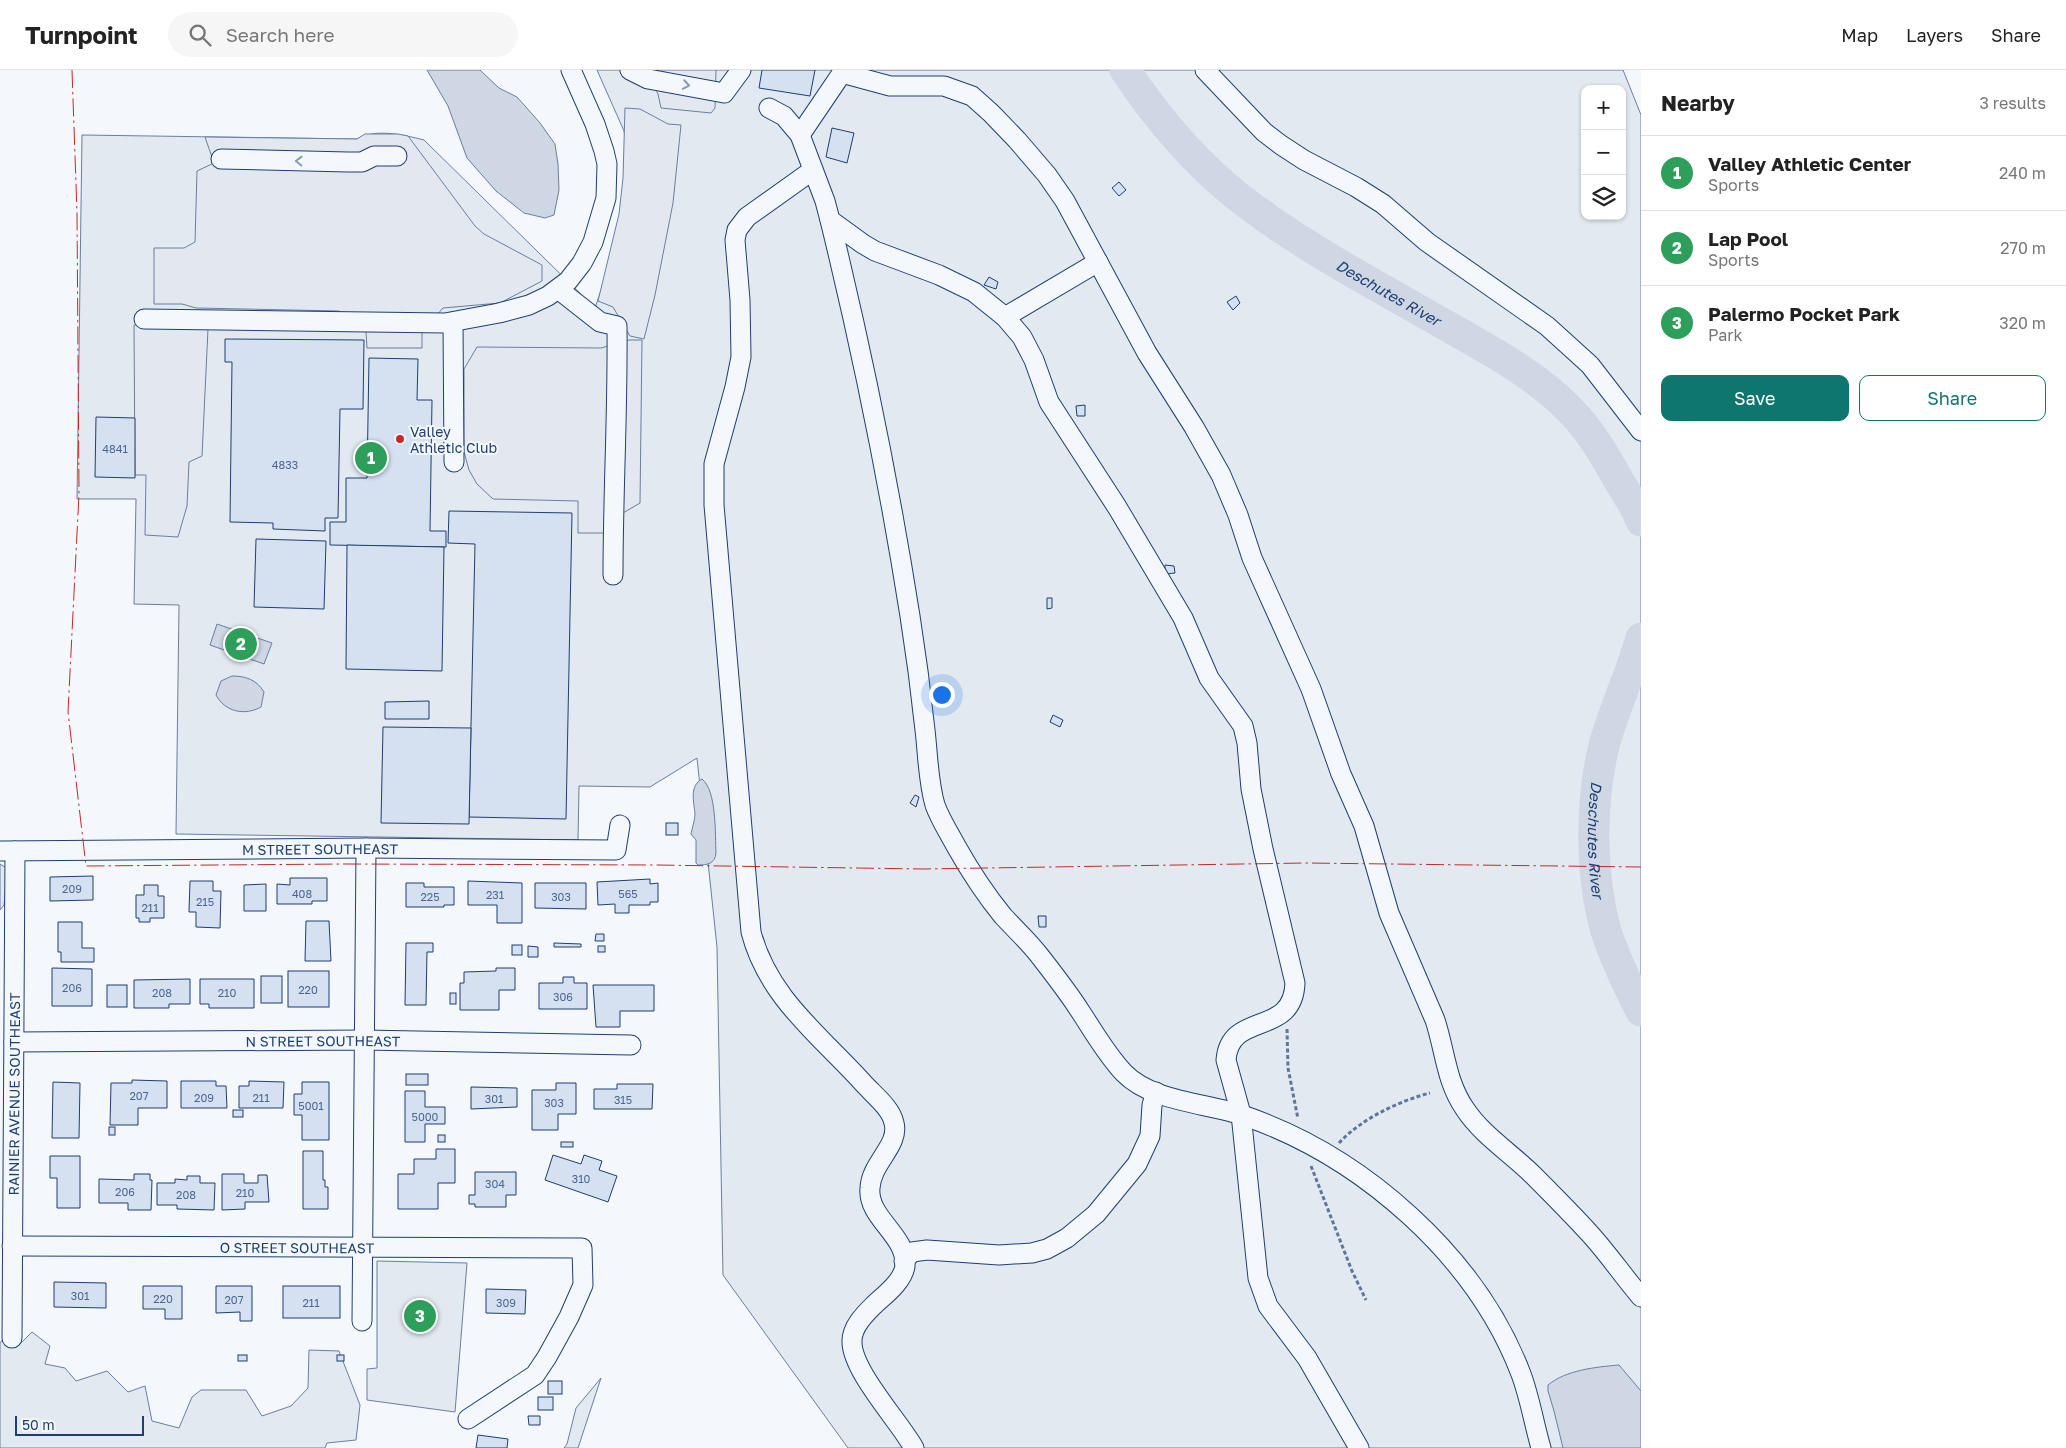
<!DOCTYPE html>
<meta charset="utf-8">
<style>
body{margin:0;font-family:"Golos Text",sans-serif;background:#f6f6f6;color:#222}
.controls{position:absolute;right:15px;top:15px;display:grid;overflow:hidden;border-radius:10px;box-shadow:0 1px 4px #0004}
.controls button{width:45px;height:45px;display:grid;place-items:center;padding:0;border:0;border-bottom:1px solid #e0e0e0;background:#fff;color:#222;font:25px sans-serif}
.scale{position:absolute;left:15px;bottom:12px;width:129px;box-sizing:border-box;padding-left:5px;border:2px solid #1d3f73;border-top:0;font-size:14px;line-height:18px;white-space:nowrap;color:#1d3f73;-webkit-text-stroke:4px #f4f7fb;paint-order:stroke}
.you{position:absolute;left:941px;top:624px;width:18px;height:18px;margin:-12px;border:4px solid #fff;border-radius:50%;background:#1a73e8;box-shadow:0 0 0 8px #1a73e833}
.badge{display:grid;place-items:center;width:32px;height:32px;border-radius:50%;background:#0f766e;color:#fff;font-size:16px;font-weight:700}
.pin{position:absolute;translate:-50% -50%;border:2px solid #fff;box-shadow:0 1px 5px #0006}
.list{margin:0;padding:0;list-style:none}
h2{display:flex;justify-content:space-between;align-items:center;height:65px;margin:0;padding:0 20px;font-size:21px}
h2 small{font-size:16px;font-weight:400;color:#767676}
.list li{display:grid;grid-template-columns:32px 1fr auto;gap:15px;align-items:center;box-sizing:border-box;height:75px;padding:0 20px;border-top:1px solid #e0e0e0}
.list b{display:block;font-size:19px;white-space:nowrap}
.list p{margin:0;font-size:16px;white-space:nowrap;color:#767676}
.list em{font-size:16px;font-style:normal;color:#767676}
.actions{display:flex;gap:10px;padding:15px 20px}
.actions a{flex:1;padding:11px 0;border:1px solid #0f766e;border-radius:10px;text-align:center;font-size:18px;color:#0f766e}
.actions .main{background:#0f766e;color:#fff}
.icon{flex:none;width:28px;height:28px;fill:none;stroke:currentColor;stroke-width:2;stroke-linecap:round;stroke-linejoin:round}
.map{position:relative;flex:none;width:1641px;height:1378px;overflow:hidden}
header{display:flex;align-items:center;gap:30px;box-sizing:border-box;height:70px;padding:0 25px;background:#fff;border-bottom:1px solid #e0e0e0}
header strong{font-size:24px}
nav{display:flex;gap:28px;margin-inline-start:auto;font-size:18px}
.search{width:350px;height:45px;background:#f6f6f6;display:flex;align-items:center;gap:12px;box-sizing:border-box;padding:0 18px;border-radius:28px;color:#767676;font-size:19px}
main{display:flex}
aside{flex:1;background:#fff}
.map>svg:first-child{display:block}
.green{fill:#e3e9f0;stroke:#687fa3;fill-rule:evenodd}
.parking{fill:#e3e8f0;stroke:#687fa3}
.water{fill:#cfd7e4;stroke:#687fa3}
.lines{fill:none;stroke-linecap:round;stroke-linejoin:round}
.river{stroke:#cfd7e4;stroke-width:31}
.building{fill:#d5e0f0;stroke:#1d3f73}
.minor-casing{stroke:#1d3f73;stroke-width:21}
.path{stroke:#5e769c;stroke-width:3;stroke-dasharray:4 2.5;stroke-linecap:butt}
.minor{stroke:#f4f7fb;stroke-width:19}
.power{stroke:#c62828;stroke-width:1;stroke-dasharray:18 4 2.5 4;stroke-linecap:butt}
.oneway{stroke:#889bb7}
.poi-dot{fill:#c62828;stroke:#f4f7fb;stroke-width:2}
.labels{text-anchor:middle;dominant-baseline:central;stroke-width:4;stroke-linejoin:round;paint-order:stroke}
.number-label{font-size:11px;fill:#4b6792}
.poi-label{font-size:14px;fill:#1d3f73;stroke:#f4f7fb;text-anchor:start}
.street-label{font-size:14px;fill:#1d3f73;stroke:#f4f7fb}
.water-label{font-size:15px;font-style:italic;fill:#1d3f73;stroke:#f4f7fb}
</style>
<header>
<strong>Turnpoint</strong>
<div class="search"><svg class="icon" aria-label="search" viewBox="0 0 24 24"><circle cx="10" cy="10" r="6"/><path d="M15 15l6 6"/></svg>Search here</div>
<nav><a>Map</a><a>Layers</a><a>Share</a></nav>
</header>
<main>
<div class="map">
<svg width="1641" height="1378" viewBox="0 0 1641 1378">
<rect width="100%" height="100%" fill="#f4f7fb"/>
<g class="green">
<path d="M597,0H1623L1641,45V1378H848L723,1205L717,877L697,688L650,717L579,716L578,770L176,764L179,535L134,534L136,429H77L82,65L357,69C376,58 404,65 424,70L595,238L618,170L632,111L624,61ZM1585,19H1622V146H1585Z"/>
<polygon points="0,794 8,799 4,835 0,840"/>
<polygon points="377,1191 467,1193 455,1342 367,1330 367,1299 377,1298"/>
<polygon points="32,1262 50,1276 45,1294 65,1298 76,1311 107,1301 128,1322 145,1316 152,1351 179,1358 192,1327 201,1320 246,1320 262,1346 291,1336 308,1318 309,1280 339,1281 360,1335 356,1370 327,1373 325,1378 0,1378 0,1273 5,1266 19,1275"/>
<polygon points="601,1308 578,1378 564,1378 567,1374 576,1338"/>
</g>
<g class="parking">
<polygon points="646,0 716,0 715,38 711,43 661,38 658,24"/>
<polygon points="625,38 640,39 668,54 681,55 673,133 655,225 644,269 630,266 613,237 598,231 619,144 623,108"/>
<polygon points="365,64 398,64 408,66 475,156 484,164 542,195 542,211 500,233 443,238 422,262 422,278 367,278 366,262 339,241 196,238 182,234 154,234 154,178 184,178 195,172 197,101 214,93 205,67 357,69"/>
<polygon points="134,255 208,259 202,386 189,392 187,436 178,467 145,465 146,405 135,405"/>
<polygon points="629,270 642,270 640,433 611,450 611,463 578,463 578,431 493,429 477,414 469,400 464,382 464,299 477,277 601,278"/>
</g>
<g class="water">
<polygon points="427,0 480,0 499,18 517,27 540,53 555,74 558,94 559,120 554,145 545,148 524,143 496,121 467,88 448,36"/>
<polygon points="217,554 272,573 264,594 210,575"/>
<path d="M232,606C246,606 257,610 264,622L261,637C245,646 225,642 216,625L221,611Z"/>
<path d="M702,709C717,721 715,765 716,783C715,794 707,795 698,795L696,793V770L691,764C692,758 695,750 695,744C694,732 689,716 702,709Z"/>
<path d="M1619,1295L1641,1321V1378H1563L1554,1341L1548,1321V1315C1566,1300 1596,1297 1619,1295Z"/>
</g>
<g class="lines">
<g class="river">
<path id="s1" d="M1125,0C1157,48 1192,90 1237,126C1302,177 1378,216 1449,257C1491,281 1536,305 1570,340C1591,361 1605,386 1619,411C1627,424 1636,437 1641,451"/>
<path id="s2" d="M1641,568C1631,603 1615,637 1605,672C1590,730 1590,804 1606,861C1615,889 1628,915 1641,941"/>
</g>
</g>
<g class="building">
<polygon points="762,0 815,0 810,26 759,18"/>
<polygon points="832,58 854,63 847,93 826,87"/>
<polygon points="1119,112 1126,120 1119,126 1112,118"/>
<polygon points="989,207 998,212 996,219 984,215"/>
<polygon points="1236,226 1240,233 1233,240 1227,232"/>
<polygon points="225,269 364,270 363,339 340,339 338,448 325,448 325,461 273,459 273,453 230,452 232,292 225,292"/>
<polygon points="369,288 418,289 417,330 432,330 430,461 446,461 446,477 330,475 330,452 346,452 346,408 367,408"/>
<polygon points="1085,335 1085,346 1077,346 1076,336"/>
<polygon points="96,347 135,348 135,408 95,407"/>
<polygon points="449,441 572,443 566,749 469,747 475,474 448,473"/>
<polygon points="256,469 326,471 324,539 254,537"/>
<polygon points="347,475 444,477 442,601 346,599"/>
<polygon points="1165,495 1174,496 1175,503 1165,504"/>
<polygon points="1047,528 1052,528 1052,538 1047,539"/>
<polygon points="429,631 429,649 385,649 385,632"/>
<polygon points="1053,645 1063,650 1060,657 1050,652"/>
<polygon points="383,657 471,658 469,754 381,753"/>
<polygon points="915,725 919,727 916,737 910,733"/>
<rect x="666" y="753" width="12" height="12"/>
<polygon points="93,806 93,830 50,831 50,807"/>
<polygon points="290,808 327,808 327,831 312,831 312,834 277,834 277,814 290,815"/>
<polygon points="650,809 650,814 658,813 658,832 650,832 650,835 629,835 629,843 615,843 615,834 598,835 597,812"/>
<polygon points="190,811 213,811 213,821 221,821 220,858 196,857 196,842 189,842"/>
<polygon points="468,811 522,813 522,853 497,853 497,835 468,835"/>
<polygon points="406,813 424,813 424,817 454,817 454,835 444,835 444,837 406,837"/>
<polygon points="535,813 586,813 586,839 535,838"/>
<polygon points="266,814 266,841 244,841 244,815"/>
<polygon points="144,815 158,815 158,826 164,826 164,848 150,848 150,852 139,852 139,848 136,848 136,825 144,825"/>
<polygon points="1038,846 1046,846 1046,857 1039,857"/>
<polygon points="306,851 329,851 331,891 305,891"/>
<polygon points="58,852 82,852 82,878 94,878 94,892 61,892 61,882 58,882"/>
<polygon points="596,864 604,864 604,871 595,871"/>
<polygon points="406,873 433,873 433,882 427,882 426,935 405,935"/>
<polygon points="554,873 581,874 581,877 554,877"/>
<rect x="512" y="875" width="10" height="10"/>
<polygon points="528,876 538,877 538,887 528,887"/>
<rect x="598" y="876" width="7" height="6"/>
<polygon points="52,898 92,899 92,936 52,936"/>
<polygon points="496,898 515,898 515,920 499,920 499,940 460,940 460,913 464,913 464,902 496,901"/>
<rect x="288" y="901" width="41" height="36"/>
<rect x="261" y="906" width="21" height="27"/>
<polygon points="563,907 574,907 574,913 587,913 587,939 539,939 539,913 563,913"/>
<polygon points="190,909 190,934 169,934 169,938 134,938 134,910"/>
<polygon points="200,909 254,909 254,938 209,938 209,934 200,934"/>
<rect x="107" y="915" width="20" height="22"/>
<polygon points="593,915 654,915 654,941 620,941 620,957 596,957"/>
<rect x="450" y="923" width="6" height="11"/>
<rect x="406" y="1004" width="22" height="11"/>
<polygon points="132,1010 167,1011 167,1038 138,1038 138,1055 110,1055 111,1013 132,1013"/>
<polygon points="181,1011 216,1011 216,1016 226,1016 227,1038 181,1038"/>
<polygon points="249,1011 284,1012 283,1038 239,1038 239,1016 249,1016"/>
<polygon points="53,1012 80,1013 79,1068 52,1068"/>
<polygon points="302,1012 329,1012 329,1070 302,1070 302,1045 294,1045 294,1024 302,1024"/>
<polygon points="556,1013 576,1013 576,1044 558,1044 558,1060 532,1060 532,1020 556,1020"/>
<polygon points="617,1014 653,1014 652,1039 594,1039 594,1019 617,1019"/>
<polygon points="471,1017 517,1018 517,1037 471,1039"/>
<polygon points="405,1021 425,1021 425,1037 445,1037 445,1054 425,1054 425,1072 405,1072"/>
<rect x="233" y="1040" width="10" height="7"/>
<rect x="109" y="1057" width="6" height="8"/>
<rect x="438" y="1065" width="7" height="7"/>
<rect x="561" y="1072" width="12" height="5"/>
<polygon points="436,1079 455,1079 455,1113 438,1113 438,1139 398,1139 398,1104 414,1104 414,1089 436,1089"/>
<polygon points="303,1081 323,1081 323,1110 325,1110 325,1117 328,1117 328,1139 303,1139"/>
<polygon points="553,1085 581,1094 584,1085 602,1091 599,1100 617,1106 608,1132 545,1110"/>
<polygon points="50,1086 80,1086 80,1138 57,1138 57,1108 50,1108"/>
<polygon points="475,1102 516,1102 516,1125 506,1125 506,1137 475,1137 475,1134 469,1134 469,1125 475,1125"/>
<polygon points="134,1104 150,1104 150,1110 152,1110 151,1140 128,1140 128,1133 99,1133 99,1109 134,1110"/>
<polygon points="222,1104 244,1104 244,1113 258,1113 258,1105 267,1105 269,1132 245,1132 245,1139 222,1140"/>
<polygon points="187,1106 200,1106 200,1113 215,1113 214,1140 177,1139 177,1135 157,1135 157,1113 175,1113 175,1109 187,1110"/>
<polygon points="54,1212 106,1213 106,1238 54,1237"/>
<polygon points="143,1216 182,1216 182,1249 165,1249 165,1239 143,1239"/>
<polygon points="216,1216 252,1216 252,1251 240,1251 240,1242 216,1243"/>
<rect x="283" y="1216" width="57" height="32"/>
<polygon points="486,1219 526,1220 525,1244 486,1243"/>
<rect x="238" y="1285" width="9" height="6"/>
<rect x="337" y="1285" width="7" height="6"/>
<rect x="548" y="1311" width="14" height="13"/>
<rect x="538" y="1327" width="15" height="13"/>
<polygon points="528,1346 540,1346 540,1355 529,1355"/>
<polygon points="478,1365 508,1369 507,1378 476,1378"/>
</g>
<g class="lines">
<defs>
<g id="minor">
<polyline points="630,0 648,9 724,23 741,0"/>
<polyline points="1205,0 1264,62 1281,75 1304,90 1356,117 1383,134 1427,172 1547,256 1590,295 1641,361"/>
<path d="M769,38L784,46L800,65L825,131L830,150C862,281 889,413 910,546C916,584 921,622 925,660C928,685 928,711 935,735C940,749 949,763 956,776C970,801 985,824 1003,846C1015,859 1028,871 1039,885C1053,903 1068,922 1080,941C1094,962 1106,984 1124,1003C1152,1032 1208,1033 1245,1046C1363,1087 1476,1186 1521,1304C1530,1328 1534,1354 1541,1378"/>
<path d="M800,65L842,3L890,16H944L972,26L991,43L1017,70L1047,105L1065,131L1147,283L1194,357L1221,405L1238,445L1252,488L1311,619L1341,704L1364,756L1389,843L1435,950C1445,980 1446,1012 1465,1039C1482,1065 1511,1083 1533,1105C1553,1125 1572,1144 1591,1165C1609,1185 1624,1207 1641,1227"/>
<polyline points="221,89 348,92 362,92 374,86 397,86"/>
<path d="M813,100L747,147L737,160L735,170L740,230L741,287L735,317L714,394V435L751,862C768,928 821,966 864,1014C874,1025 891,1038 894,1053C900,1075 871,1093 870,1118C867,1148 907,1165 905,1196C903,1211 886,1224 875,1234C866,1243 852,1256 852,1271C851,1300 899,1351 914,1378"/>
<path d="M830,150L863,174L875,181L939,205L974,222L1005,247L1022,267L1034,290L1049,332L1117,437L1183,548L1209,608L1243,656L1247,673L1251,719L1263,779L1295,913C1293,968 1230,940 1226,990L1241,1044L1258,1208L1268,1236L1307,1288L1359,1378"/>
<path d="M558,219L600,252L617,256C618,339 613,422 613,505"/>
<polyline points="1005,247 1098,192"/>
<polyline points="144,249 445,253 499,243 529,235 548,226 568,211 582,193 593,172 606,128 607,94 604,81 595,54 571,0"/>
<polyline points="453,252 454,392"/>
<path id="s3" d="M0,781L366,778L616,780L620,755"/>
<path id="s4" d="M14,972L364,970L631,975"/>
<path id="s5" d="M12,1176L582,1178L583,1215L569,1247L547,1287L535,1305L468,1349"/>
<polyline points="904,1191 912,1182 927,1180 999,1185 1032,1183 1047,1179 1067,1168 1096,1144 1137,1094 1150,1066 1152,1035 1156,1022"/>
<polyline points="362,1251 366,778"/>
<path id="s6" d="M12,1268L15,781"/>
</g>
</defs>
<use href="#minor" class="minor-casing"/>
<g class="path">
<polyline points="1287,959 1288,998 1298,1049"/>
<path d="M1339,1073C1361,1049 1399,1031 1430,1023"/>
<polyline points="1311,1096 1352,1201 1366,1230"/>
</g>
<use href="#minor" class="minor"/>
<polyline class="power" points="72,0 77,143 79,424 68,642 86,796 345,794 656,795 923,799 1306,793 1641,797"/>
</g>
<defs><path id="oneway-chevron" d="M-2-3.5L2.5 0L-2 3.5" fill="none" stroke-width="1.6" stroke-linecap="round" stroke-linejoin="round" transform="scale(1.25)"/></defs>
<g class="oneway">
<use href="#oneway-chevron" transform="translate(686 15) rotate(10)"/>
<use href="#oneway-chevron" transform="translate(299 91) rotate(-179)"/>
</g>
<circle class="poi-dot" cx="400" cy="369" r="5"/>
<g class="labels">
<g class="number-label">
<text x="115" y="378">4841</text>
<text x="285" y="394">4833</text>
<text x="72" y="818">209</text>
<text x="302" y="823">408</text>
<text x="628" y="823">565</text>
<text x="495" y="824">231</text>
<text x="430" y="826">225</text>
<text x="561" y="826">303</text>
<text x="205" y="831">215</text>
<text x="150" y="837">211</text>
<text x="72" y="917">206</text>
<text x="308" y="919">220</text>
<text x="162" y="922">208</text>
<text x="227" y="922">210</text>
<text x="563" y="926">306</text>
<text x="139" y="1025">207</text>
<text x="204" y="1027">209</text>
<text x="261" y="1027">211</text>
<text x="494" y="1028">301</text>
<text x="623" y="1029">315</text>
<text x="554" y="1032">303</text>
<text x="311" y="1035">5001</text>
<text x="425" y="1046">5000</text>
<text x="581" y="1108">310</text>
<text x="495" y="1113">304</text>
<text x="125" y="1121">206</text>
<text x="245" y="1122">210</text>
<text x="186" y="1124">208</text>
<text x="80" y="1225">301</text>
<text x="163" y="1228">220</text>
<text x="234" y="1229">207</text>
<text x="311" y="1232">211</text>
<text x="506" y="1232">309</text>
</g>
<g class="poi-label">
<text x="410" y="361">Valley<tspan x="410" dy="16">Athletic Club</tspan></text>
</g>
<g class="street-label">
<text stroke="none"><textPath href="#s3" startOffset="320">M STREET SOUTHEAST</textPath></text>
<text stroke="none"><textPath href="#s4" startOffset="309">N STREET SOUTHEAST</textPath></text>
<text stroke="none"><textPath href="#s6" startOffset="244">RAINIER AVENUE SOUTHEAST</textPath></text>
<text stroke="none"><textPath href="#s5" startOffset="285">O STREET SOUTHEAST</textPath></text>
</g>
<g class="water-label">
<text stroke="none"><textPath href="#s1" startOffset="349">Deschutes River</textPath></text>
<text stroke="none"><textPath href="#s2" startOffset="209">Deschutes River</textPath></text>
</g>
</g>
</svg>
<div class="controls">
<button>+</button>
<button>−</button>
<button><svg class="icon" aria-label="layers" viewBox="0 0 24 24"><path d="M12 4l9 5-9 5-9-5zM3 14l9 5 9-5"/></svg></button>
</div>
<div class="scale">50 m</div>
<div class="you"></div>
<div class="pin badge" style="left:371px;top:388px;background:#2e9e5b">1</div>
<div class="pin badge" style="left:241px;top:574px;background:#2e9e5b">2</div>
<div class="pin badge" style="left:420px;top:1246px;background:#2e9e5b">3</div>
</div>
<aside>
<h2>Nearby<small>3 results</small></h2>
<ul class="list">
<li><span class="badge" style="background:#2e9e5b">1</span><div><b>Valley Athletic Center</b><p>Sports</p></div><em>240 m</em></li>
<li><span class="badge" style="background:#2e9e5b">2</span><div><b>Lap Pool</b><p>Sports</p></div><em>270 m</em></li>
<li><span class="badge" style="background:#2e9e5b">3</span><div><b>Palermo Pocket Park</b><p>Park</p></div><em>320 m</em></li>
</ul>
<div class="actions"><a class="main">Save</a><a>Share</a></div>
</aside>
</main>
